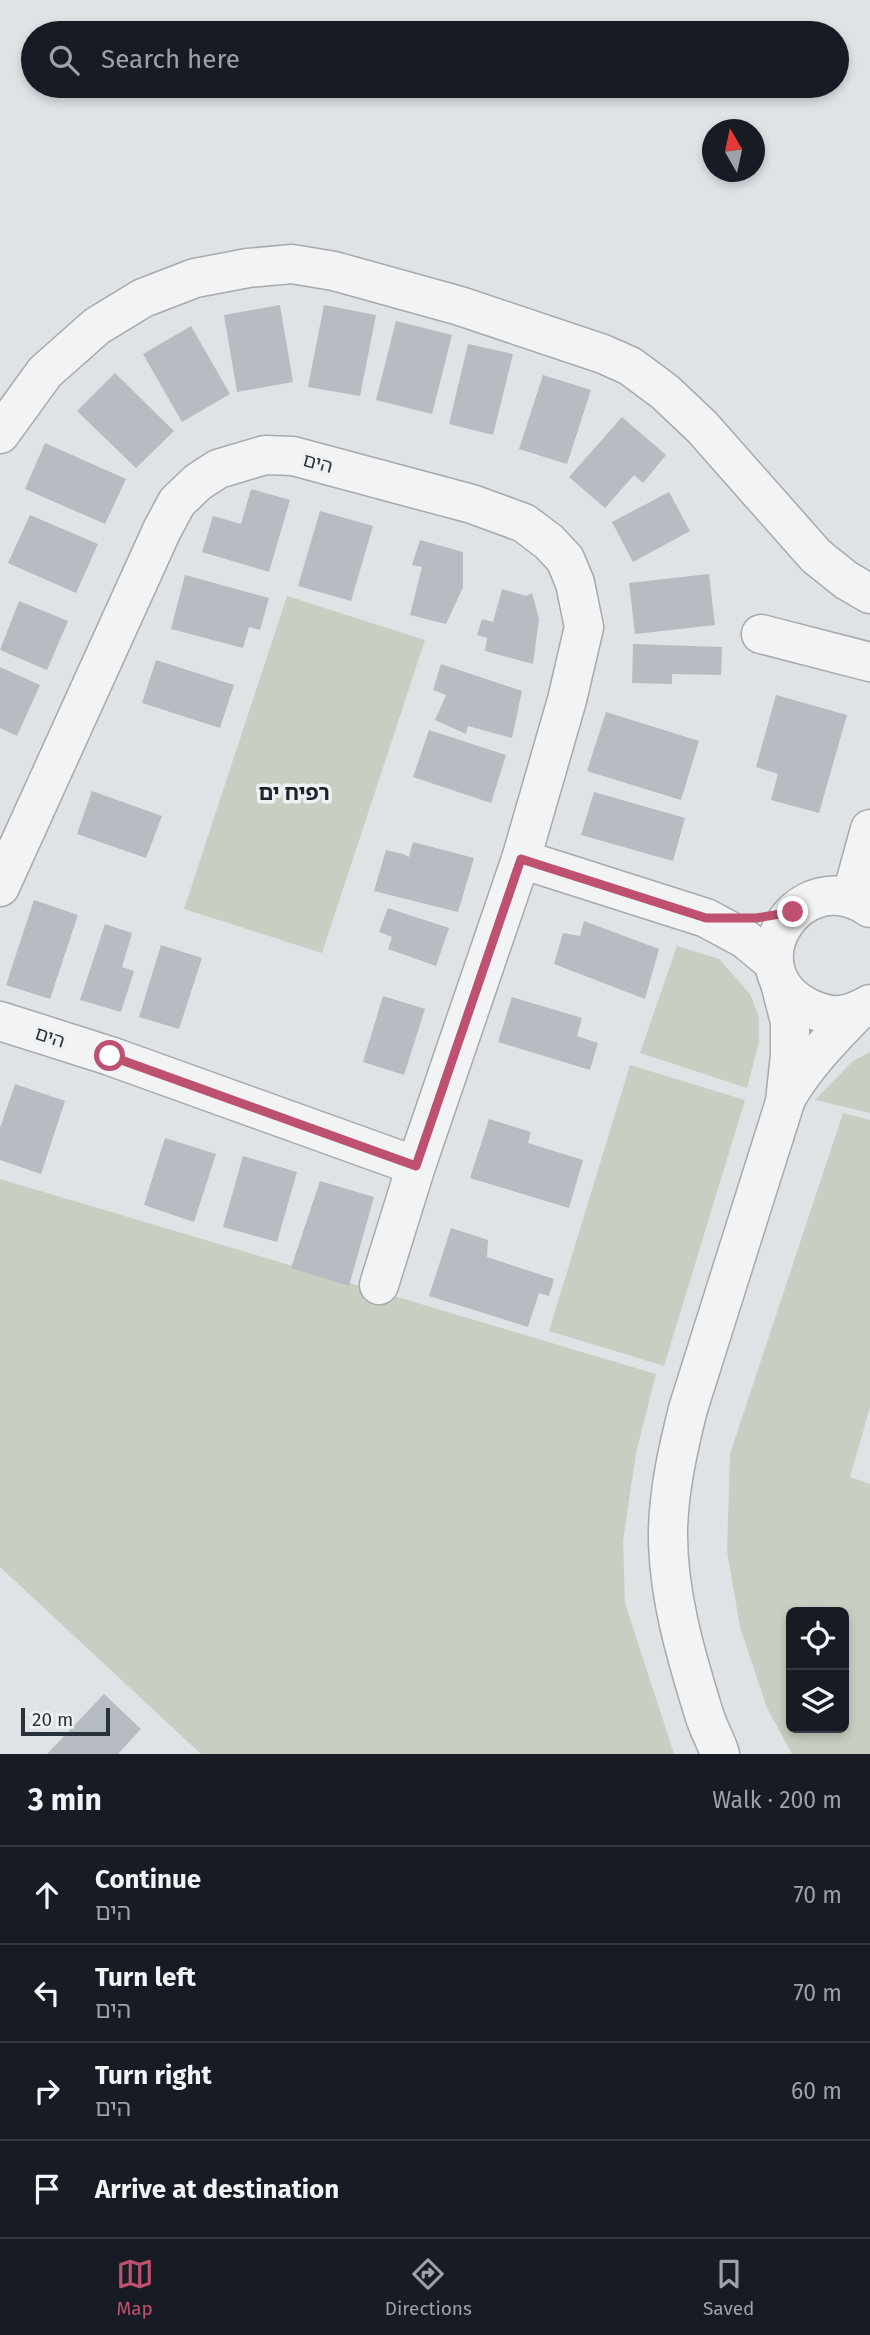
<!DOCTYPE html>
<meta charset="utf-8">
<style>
body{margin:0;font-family:"Fira Sans","Noto Sans Hebrew",sans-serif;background:#20242c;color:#f1f3f6}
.controls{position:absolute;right:21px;bottom:21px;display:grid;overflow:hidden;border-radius:10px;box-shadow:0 4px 10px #0003}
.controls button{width:63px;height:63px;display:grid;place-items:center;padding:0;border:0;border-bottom:2px solid #363941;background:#171b24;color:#f1f3f6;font:35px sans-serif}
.compass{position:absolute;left:702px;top:119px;width:63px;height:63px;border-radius:50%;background:#171b24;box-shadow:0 4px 10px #0003;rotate:351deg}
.scale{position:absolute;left:21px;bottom:18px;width:89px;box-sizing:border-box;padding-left:7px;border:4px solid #29323b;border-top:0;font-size:19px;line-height:24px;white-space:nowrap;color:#29323b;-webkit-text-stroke:5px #eef1f4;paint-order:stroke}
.stop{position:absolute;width:21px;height:21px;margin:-16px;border:5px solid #be5170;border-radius:50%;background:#fff}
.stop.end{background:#be5170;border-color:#fff;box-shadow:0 2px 7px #0008}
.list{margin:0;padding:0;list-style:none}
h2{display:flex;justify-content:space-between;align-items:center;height:91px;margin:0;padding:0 28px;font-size:30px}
h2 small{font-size:23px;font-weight:400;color:#9ea1a6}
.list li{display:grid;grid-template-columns:46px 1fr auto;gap:21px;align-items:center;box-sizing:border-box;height:98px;padding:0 28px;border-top:2px solid #363941}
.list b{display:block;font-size:26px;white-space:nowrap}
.list p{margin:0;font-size:23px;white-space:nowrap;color:#9ea1a6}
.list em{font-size:23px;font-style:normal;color:#9ea1a6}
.icon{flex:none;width:38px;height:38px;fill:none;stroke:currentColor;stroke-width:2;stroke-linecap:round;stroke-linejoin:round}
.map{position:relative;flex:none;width:870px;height:1754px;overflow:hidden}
.search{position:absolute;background:#171b24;box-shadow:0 4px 10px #0003;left:21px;right:21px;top:21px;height:77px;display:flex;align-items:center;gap:18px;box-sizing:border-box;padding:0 24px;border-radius:38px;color:#9ea1a6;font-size:26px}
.sheet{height:483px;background:#171b24}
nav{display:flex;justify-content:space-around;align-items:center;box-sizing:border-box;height:98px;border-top:2px solid #363941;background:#171b24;font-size:19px;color:#9ea1a6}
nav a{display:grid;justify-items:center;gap:4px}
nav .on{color:#be5170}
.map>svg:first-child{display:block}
.green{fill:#c6cfc1;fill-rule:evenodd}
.building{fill:#b6bcc2}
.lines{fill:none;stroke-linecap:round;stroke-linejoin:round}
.minor-casing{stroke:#a5aaaf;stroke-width:41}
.minor{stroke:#f1f3f5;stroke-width:38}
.route{stroke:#be5170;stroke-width:9}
.labels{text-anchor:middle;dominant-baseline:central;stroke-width:7;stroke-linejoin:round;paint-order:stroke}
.street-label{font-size:19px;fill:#29323b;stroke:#eef1f4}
.neighbourhood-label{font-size:21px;font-weight:bold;fill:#1c232c;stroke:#eef1f4}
</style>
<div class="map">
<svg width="870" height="1754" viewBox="0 0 870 1754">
<rect width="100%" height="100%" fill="#dfe3e6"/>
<g class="green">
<polygon points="287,596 425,640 322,953 184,909"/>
<polygon points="677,946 719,959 750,994 759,1017 759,1042 747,1088 640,1053"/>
<polygon points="870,1052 870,1113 815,1100 853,1061"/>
<polygon points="630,1065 745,1100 664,1366 549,1331"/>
<path d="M843,1113L870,1120V1407L850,1477L870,1484V1754H792L767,1708L740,1627L727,1551L730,1454ZM791,1612H844V1728H791Z"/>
<polygon points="0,1179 656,1374 636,1453 623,1541 625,1603 674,1754 201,1754 0,1567"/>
</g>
<g class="building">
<polygon points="280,305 293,382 237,392 224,315"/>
<polygon points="324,305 376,315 360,396 308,387"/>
<polygon points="396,321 452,335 432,414 376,400"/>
<polygon points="191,326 230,394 182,422 143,354"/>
<polygon points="468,344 513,354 493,435 449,424"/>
<polygon points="115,373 174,431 136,468 77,411"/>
<polygon points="543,375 591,390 567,464 519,449"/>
<polygon points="622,417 666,455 643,483 634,475 605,508 569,477"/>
<polygon points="45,443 126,479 105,524 25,489"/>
<polygon points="251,489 290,500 269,572 202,552 213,516 241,524"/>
<polygon points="669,492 690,531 633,562 612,522"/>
<polygon points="320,511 373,526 351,601 298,586"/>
<polygon points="30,515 98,544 76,593 8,563"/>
<polygon points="420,540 463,552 463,587 446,624 410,615 422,567 412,565"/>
<polygon points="709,574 715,625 635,634 629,583"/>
<polygon points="185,575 269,598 260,630 249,627 243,648 171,629"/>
<polygon points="502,589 526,596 532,593 539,619 533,664 485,651 487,638 477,635 482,619 493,622"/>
<polygon points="19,601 68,621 47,670 0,650"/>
<polygon points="633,644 722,647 721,675 672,674 672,684 632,683"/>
<polygon points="156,660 234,685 220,728 142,703"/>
<polygon points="441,664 522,691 512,738 468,726 466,734 435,720 446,695 433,690"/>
<polygon points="0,667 40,685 17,736 0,728"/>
<polygon points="776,695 847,715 819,813 771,800 778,774 756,767"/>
<polygon points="606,712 699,741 681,800 587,771"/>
<polygon points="429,730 506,755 491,803 413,777"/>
<polygon points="92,791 162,816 146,858 77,834"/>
<polygon points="594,792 685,818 673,861 581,835"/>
<polygon points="413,842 474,858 458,912 374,891 386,850 403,854 409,857"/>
<polygon points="34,900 78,915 50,999 6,985"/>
<polygon points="388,908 449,928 436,966 388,949 392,937 379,932"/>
<polygon points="584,921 659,949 645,999 554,964 563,933 580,936"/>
<polygon points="105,924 132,933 122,967 134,971 121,1012 80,1000"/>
<polygon points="161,945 202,958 179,1029 139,1017"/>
<polygon points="383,996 425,1009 404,1075 363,1062"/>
<polygon points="512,997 582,1018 577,1036 598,1043 590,1070 498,1042"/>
<polygon points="15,1084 65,1101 41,1174 0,1160 0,1128"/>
<polygon points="489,1119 531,1132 528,1143 583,1160 569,1208 470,1178"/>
<polygon points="165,1138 216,1154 194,1222 144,1205"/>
<polygon points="243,1156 297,1172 277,1242 223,1227"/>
<polygon points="320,1181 374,1197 349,1286 291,1268"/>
<polygon points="451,1228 488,1240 487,1257 554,1279 549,1296 539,1293 528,1327 429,1296"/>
<polygon points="104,1694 141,1729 118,1754 47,1754"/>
</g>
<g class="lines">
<defs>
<g id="minor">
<polyline points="0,434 45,372 97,326 143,298 195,278 248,268 292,264 334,271 460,306 603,354 630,366 665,392 702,427 816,556 846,580 870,594"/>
<polyline points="761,634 870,662"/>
<polyline points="521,859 706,918 745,939 774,963"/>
<polyline points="0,887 162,530 177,502 198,482 218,469 265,455 293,456 472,504 524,523 549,542 565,559 575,583 584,627 567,700 521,859 416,1166 379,1285"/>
<polyline points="851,898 870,829"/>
<path d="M870,908C799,859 730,970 809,1008C833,1019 847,1017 870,1004"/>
<polyline points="0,1021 110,1056 416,1166"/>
<path d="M787,1097C806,1064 832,1038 858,1011"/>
<path d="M720,1754C716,1741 708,1728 704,1714C686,1656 667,1592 668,1530C669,1489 678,1449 688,1409L785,1102L790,1055V1022L780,983"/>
</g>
</defs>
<use href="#minor" class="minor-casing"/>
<use href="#minor" class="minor"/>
</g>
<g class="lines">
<polyline class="route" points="110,1056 416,1166 521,859 706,918 756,918 793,912"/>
</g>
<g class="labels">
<g class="street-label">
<text transform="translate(318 463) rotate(15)">הים</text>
<text transform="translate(50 1037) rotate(18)">הים</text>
</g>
<g class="neighbourhood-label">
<text x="294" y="793">רפיח ים</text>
</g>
</g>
</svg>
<div class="controls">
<button><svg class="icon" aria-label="locate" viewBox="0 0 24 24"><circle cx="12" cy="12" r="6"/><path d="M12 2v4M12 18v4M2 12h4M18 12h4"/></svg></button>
<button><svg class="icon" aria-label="layers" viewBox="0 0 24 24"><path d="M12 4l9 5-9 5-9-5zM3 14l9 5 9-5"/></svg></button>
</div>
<svg class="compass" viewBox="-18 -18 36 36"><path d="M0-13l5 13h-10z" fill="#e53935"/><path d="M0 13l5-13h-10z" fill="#9ea1a6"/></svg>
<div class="scale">20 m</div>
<div class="stop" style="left:110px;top:1056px"></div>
<div class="stop end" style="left:793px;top:912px"></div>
<div class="search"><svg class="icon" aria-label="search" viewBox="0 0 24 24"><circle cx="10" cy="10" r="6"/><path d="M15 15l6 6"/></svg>Search here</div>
</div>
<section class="sheet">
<h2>3 min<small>Walk · 200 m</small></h2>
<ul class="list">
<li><svg class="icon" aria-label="ahead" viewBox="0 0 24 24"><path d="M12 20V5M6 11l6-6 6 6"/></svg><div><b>Continue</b><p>הים</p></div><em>70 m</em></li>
<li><svg class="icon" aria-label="left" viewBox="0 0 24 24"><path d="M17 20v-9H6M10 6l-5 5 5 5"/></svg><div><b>Turn left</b><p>הים</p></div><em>70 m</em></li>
<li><svg class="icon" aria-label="right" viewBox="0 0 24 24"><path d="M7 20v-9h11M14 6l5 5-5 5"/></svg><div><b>Turn right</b><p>הים</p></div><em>60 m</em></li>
<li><svg class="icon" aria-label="arrive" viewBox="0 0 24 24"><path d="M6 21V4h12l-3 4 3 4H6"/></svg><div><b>Arrive at destination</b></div></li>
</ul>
</section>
<nav>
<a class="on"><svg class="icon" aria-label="map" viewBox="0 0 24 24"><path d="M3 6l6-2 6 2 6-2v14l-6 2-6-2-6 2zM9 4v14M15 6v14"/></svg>Map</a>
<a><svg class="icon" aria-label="directions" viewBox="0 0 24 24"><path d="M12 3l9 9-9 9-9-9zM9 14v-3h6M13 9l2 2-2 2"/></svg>Directions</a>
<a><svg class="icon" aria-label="saved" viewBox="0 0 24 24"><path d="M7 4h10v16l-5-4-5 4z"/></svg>Saved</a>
</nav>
